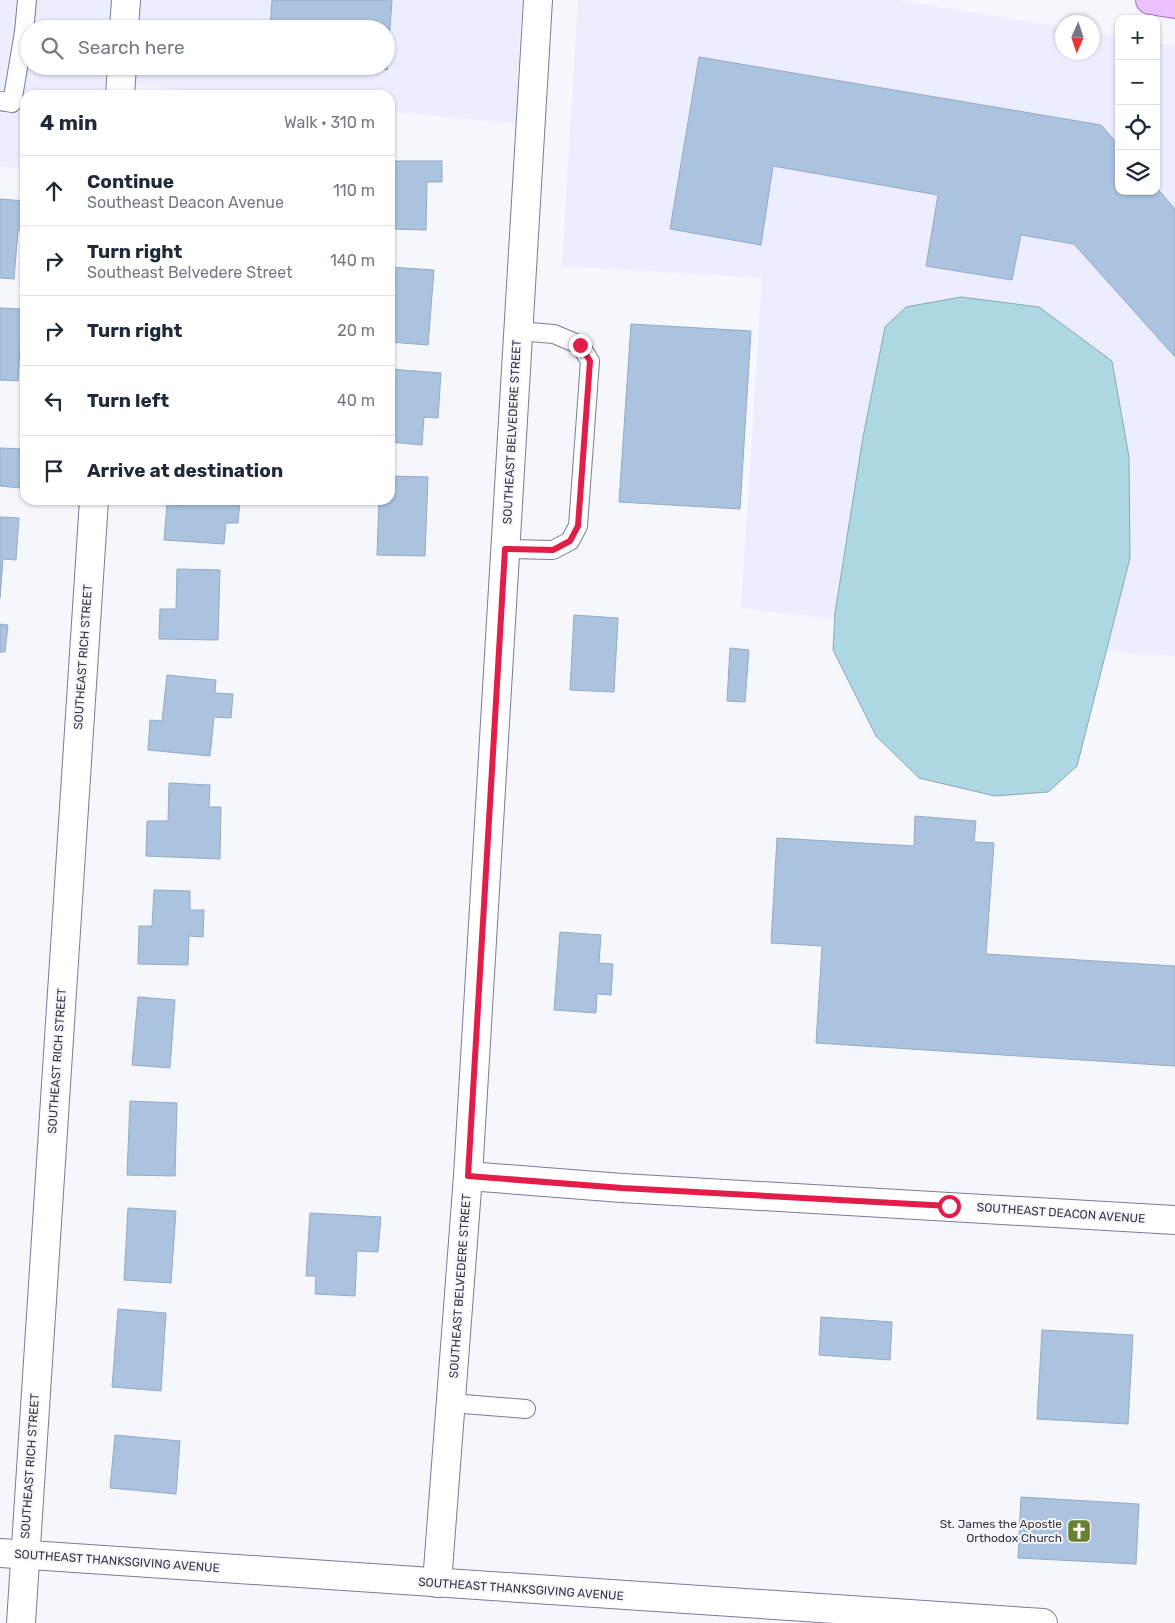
<!DOCTYPE html>
<meta charset="utf-8">
<style>
body{margin:0;font-family:Rubik,sans-serif;background:#f6f6f7;color:#1f2937}
.controls{position:absolute;right:15px;top:15px;display:grid;overflow:hidden;border-radius:10px;box-shadow:0 1px 4px #0004}
.controls button{width:45px;height:45px;display:grid;place-items:center;padding:0;border:0;border-bottom:1px solid #e0e1e3;background:#fff;color:#1f2937;font:25px sans-serif}
.compass{position:absolute;left:1055px;top:15px;width:45px;height:45px;border-radius:50%;background:#fff;box-shadow:0 1px 4px #0004;rotate:183deg}
.stop{position:absolute;width:15px;height:15px;margin:-11px;border:4px solid #e11d48;border-radius:50%;background:#fff}
.stop.end{background:#e11d48;border-color:#fff;box-shadow:0 1px 5px #0008}
.list{margin:0;padding:0;list-style:none}
h2{display:flex;justify-content:space-between;align-items:center;height:65px;margin:0;padding:0 20px;font-size:21px}
h2 small{font-size:16px;font-weight:400;color:#747a83}
.list li{display:grid;grid-template-columns:32px 1fr auto;gap:15px;align-items:center;box-sizing:border-box;height:70px;padding:0 20px;border-top:1px solid #e0e1e3}
.list b{display:block;font-size:19px;white-space:nowrap}
.list p{margin:0;font-size:16px;white-space:nowrap;color:#747a83}
.list em{font-size:16px;font-style:normal;color:#747a83}
.icon{flex:none;width:28px;height:28px;fill:none;stroke:currentColor;stroke-width:2;stroke-linecap:round;stroke-linejoin:round}
.map{position:relative;flex:none;width:1175px;height:1623px;overflow:hidden}
.search{position:absolute;background:#fff;box-shadow:0 1px 4px #0004;left:20px;top:20px;width:375px;height:55px;display:flex;align-items:center;gap:12px;box-sizing:border-box;padding:0 18px;border-radius:28px;color:#747a83;font-size:19px}
.panel{position:absolute;background:#fff;box-shadow:0 1px 4px #0004;left:20px;top:90px;width:375px;height:415px;border-radius:15px}
.map>svg:first-child{display:block}
.built{fill:#ecedfe}
.water{fill:#aed7e4;stroke:#8aa7b4}
.building{fill:#abc3de;stroke:#94abc5}
.lines{fill:none;stroke-linecap:round;stroke-linejoin:round}
.service-casing{stroke:#7a7b99;stroke-width:20}
.minor-casing{stroke:#7a7b99;stroke-width:30}
.primary-casing{stroke:#a374bb;stroke-width:30}
.service{stroke:#fff;stroke-width:18}
.minor{stroke:#fff;stroke-width:28}
.primary{stroke:#ebc0fd;stroke-width:28}
.route{stroke:#e11d48;stroke-width:6}
.labels{text-anchor:middle;dominant-baseline:central;stroke-width:4;stroke-linejoin:round;paint-order:stroke}
.street-label{font-size:12px;fill:#363643;stroke:#f6f6fd}
.poi-label{font-size:12px;fill:#363643;stroke:#f6f6fd;text-anchor:end}
</style>
<div class="map">
<svg width="1175" height="1623" viewBox="0 0 1175 1623">
<rect width="100%" height="100%" fill="#f6f6fd"/>
<g class="built">
<polygon points="0,0 111,0 109,29 29,29 29,66 107,66 105,95 25,95 25,169 0,167"/>
<polygon points="141,0 522,0 515,124 390,111 390,95 234,95 136,85 137,66 386,66 386,29 140,29"/>
<polygon points="578,0 897,0 1062,27 1062,52 1092,52 1093,32 1119,37 1119,191 1156,191 1156,43 1175,46 1175,656 1133,654 741,608 762,278 562,266"/>
</g>
<polygon class="water" points="961,297 1039,307 1112,361 1129,457 1130,558 1077,766 1048,792 995,796 919,778 876,736 833,650 835,613 863,437 885,327 906,307"/>
<g class="building">
<polygon points="272,0 392,0 387,70 366,66 386,66 386,29 270,29"/>
<polygon points="699,57 1101,125 1119,145 1119,191 1156,191 1156,187 1175,209 1175,357 1074,244 1021,235 1012,280 926,266 938,195 773,166 761,245 670,229"/>
<polygon points="390,161 442,161 442,182 427,182 426,230 390,229"/>
<polygon points="0,199 25,201 25,230 18,230 14,279 0,278"/>
<polygon points="390,267 434,270 428,345 390,342"/>
<polygon points="0,308 22,309 18,381 0,380"/>
<polygon points="631,324 751,331 740,509 619,502"/>
<polygon points="390,369 441,373 438,418 424,417 422,445 390,442"/>
<polygon points="0,448 25,449 22,488 0,486"/>
<polygon points="390,476 428,477 425,556 377,555 379,500 390,500"/>
<polygon points="185,500 240,500 238,523 226,523 224,544 164,540 167,504 185,505"/>
<polygon points="0,517 19,518 16,560 3,559 0,598"/>
<polygon points="177,569 220,570 218,640 159,639 160,609 176,609"/>
<polygon points="574,615 618,618 614,692 570,690"/>
<polygon points="0,624 8,625 5,652 0,652"/>
<polygon points="730,648 749,650 745,702 727,701"/>
<polygon points="167,675 216,680 215,693 233,694 231,718 214,717 210,756 148,750 150,720 162,721"/>
<polygon points="169,783 210,785 209,807 221,807 220,859 146,856 147,821 168,821"/>
<polygon points="915,816 976,821 974,842 994,843 986,954 1175,966 1175,1066 816,1043 822,946 771,943 777,838 914,846"/>
<polygon points="154,890 190,891 190,910 204,910 203,937 189,936 188,965 138,964 139,926 152,926"/>
<polygon points="560,932 601,935 599,963 613,964 611,995 597,994 596,1013 554,1010"/>
<polygon points="138,997 175,1000 170,1068 132,1065"/>
<polygon points="130,1101 177,1103 175,1176 127,1175"/>
<polygon points="128,1208 176,1211 171,1283 124,1280"/>
<polygon points="310,1213 381,1217 378,1252 357,1251 355,1296 315,1294 316,1276 306,1276"/>
<polygon points="118,1309 166,1313 161,1391 112,1387"/>
<polygon points="821,1317 892,1322 890,1360 819,1355"/>
<polygon points="1042,1330 1133,1335 1128,1424 1037,1419"/>
<polygon points="115,1435 180,1441 176,1494 110,1488"/>
<polygon points="1021,1497 1139,1504 1136,1564 1018,1558"/>
</g>
<g class="lines">
<defs>
<g id="service">
<polyline points="27,0 24,32 29,33"/>
<polyline points="0,101 12,103 24,32"/>
<polyline points="505,549 553,550 570,541 578,526 590,361 580,345 554,334 518,331"/>
<polyline points="451,1403 526,1409"/>
</g>
<g id="minor">
<polyline points="124,29 126,0"/>
<polyline points="120,95 122,66"/>
<polyline points="468,1176 622,1188 1175,1220"/>
<polyline points="0,1553 1043,1623"/>
<polyline points="437,1583 468,1176 538,0"/>
<polyline points="21,1623 94,500"/>
</g>
<polyline id="primary" points="1150,0 1175,4"/>
</defs>
<use href="#service" class="service-casing"/>
<use href="#minor" class="minor-casing"/>
<use href="#primary" class="primary-casing"/>
<use href="#service" class="service"/>
<use href="#minor" class="minor"/>
<use href="#primary" class="primary"/>
</g>
<g class="lines">
<polyline class="route" points="580,345 590,361 578,526 570,541 553,550 505,549 468,1176 622,1188 949,1206"/>
</g>
<defs>
<symbol id="church-square" viewBox="-11 -11 22 22"><rect x="-9" y="-9" width="18" height="18" rx="4" fill="#698031" stroke="#f6f6fd"/><path d="M-1.2-6h2.4v3.5h3.3v2.4h-3.3V6h-2.4V-.1h-3.3v-2.4h3.3Z" fill="#fff"/></symbol>
</defs>
<g fill-rule="evenodd">
<use href="#church-square" x="1065" y="1517" width="28" height="28"/>
</g>
<g class="labels">
<g class="street-label">
<text transform="translate(512 432) rotate(-87)">SOUTHEAST BELVEDERE STREET</text>
<text transform="translate(83 657) rotate(-86)">SOUTHEAST RICH STREET</text>
<text transform="translate(57 1061) rotate(-86)">SOUTHEAST RICH STREET</text>
<text transform="translate(1061 1213) rotate(4)">SOUTHEAST DEACON AVENUE</text>
<text transform="translate(460 1286) rotate(-86)">SOUTHEAST BELVEDERE STREET</text>
<text transform="translate(30 1466) rotate(-86)">SOUTHEAST RICH STREET</text>
<text transform="translate(117 1561) rotate(4)">SOUTHEAST THANKSGIVING AVENUE</text>
<text transform="translate(521 1589) rotate(4)">SOUTHEAST THANKSGIVING AVENUE</text>
</g>
<g class="poi-label">
<text x="1062" y="1524">St. James the Apostle<tspan x="1062" dy="14">Orthodox Church</tspan></text>
</g>
</g>
</svg>
<div class="controls">
<button>+</button>
<button>−</button>
<button><svg class="icon" aria-label="locate" viewBox="0 0 24 24"><circle cx="12" cy="12" r="6"/><path d="M12 2v4M12 18v4M2 12h4M18 12h4"/></svg></button>
<button><svg class="icon" aria-label="layers" viewBox="0 0 24 24"><path d="M12 4l9 5-9 5-9-5zM3 14l9 5 9-5"/></svg></button>
</div>
<svg class="compass" viewBox="-18 -18 36 36"><path d="M0-13l5 13h-10z" fill="#e53935"/><path d="M0 13l5-13h-10z" fill="#747a83"/></svg>
<div class="stop" style="left:949px;top:1206px"></div>
<div class="stop end" style="left:580px;top:345px"></div>
<div class="search"><svg class="icon" aria-label="search" viewBox="0 0 24 24"><circle cx="10" cy="10" r="6"/><path d="M15 15l6 6"/></svg>Search here</div>
<section class="panel">
<h2>4 min<small>Walk · 310 m</small></h2>
<ul class="list">
<li><svg class="icon" aria-label="ahead" viewBox="0 0 24 24"><path d="M12 20V5M6 11l6-6 6 6"/></svg><div><b>Continue</b><p>Southeast Deacon Avenue</p></div><em>110 m</em></li>
<li><svg class="icon" aria-label="right" viewBox="0 0 24 24"><path d="M7 20v-9h11M14 6l5 5-5 5"/></svg><div><b>Turn right</b><p>Southeast Belvedere Street</p></div><em>140 m</em></li>
<li><svg class="icon" aria-label="right" viewBox="0 0 24 24"><path d="M7 20v-9h11M14 6l5 5-5 5"/></svg><div><b>Turn right</b></div><em>20 m</em></li>
<li><svg class="icon" aria-label="left" viewBox="0 0 24 24"><path d="M17 20v-9H6M10 6l-5 5 5 5"/></svg><div><b>Turn left</b></div><em>40 m</em></li>
<li><svg class="icon" aria-label="arrive" viewBox="0 0 24 24"><path d="M6 21V4h12l-3 4 3 4H6"/></svg><div><b>Arrive at destination</b></div></li>
</ul>
</section>
</div>
